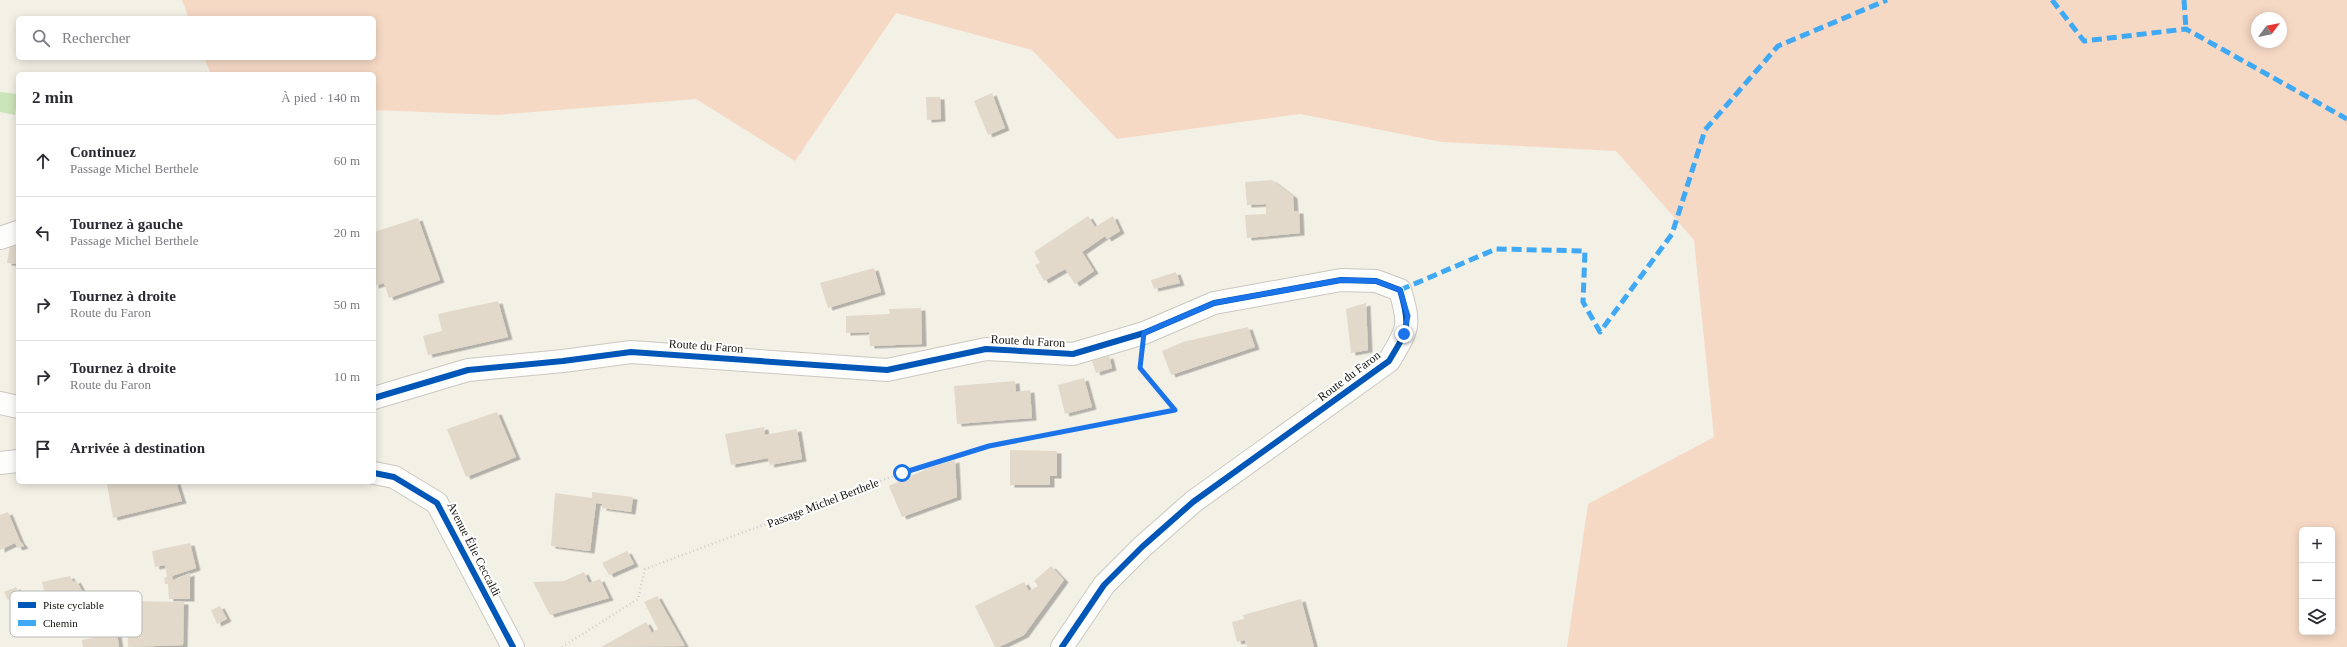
<!DOCTYPE html>
<html lang="fr">
<meta charset="utf-8">
<style>
body{margin:0;font-family:"Times New Roman",serif;background:#f2f2f3;color:#2b2b33}
.controls{position:absolute;right:12px;bottom:12px;display:grid;overflow:hidden;border-radius:6px;box-shadow:0 2px 10px #0003}
.controls button{width:36px;height:36px;display:grid;place-items:center;padding:0;border:0;border-bottom:1px solid #e1e1e2;background:#fff;color:#2b2b33;font:20px sans-serif}
.compass{position:absolute;left:2251px;top:12px;width:36px;height:36px;border-radius:50%;background:#fff;box-shadow:0 2px 10px #0003;rotate:58deg}
.stop{position:absolute;width:12px;height:12px;margin:-9px;border:3px solid #1a73e8;border-radius:50%;background:#fff}
.stop.end{background:#1a73e8;border-color:#fff;box-shadow:0 1px 4px #0008}
.list{margin:0;padding:0;list-style:none}
h2{display:flex;justify-content:space-between;align-items:center;height:52px;margin:0;padding:0 16px;font-size:17px}
h2 small{font-size:13px;font-weight:400;color:#7c7c81}
.list li{display:grid;grid-template-columns:26px 1fr auto;gap:12px;align-items:center;box-sizing:border-box;height:72px;padding:0 16px;border-top:1px solid #e1e1e2}
.list b{display:block;font-size:15px;white-space:nowrap}
.list p{margin:0;font-size:13px;white-space:nowrap;color:#7c7c81}
.list em{font-size:13px;font-style:normal;color:#7c7c81}
.icon{flex:none;width:22px;height:22px;fill:none;stroke:currentColor;stroke-width:2;stroke-linecap:round;stroke-linejoin:round}
.map{position:relative;flex:none;width:2347px;height:647px;overflow:hidden}
.search{position:absolute;background:#fff;box-shadow:0 2px 10px #0003;left:16px;top:16px;width:360px;height:44px;display:flex;align-items:center;gap:10px;box-sizing:border-box;padding:0 14px;border-radius:6px;color:#7c7c81;font-size:15px}
.panel{position:absolute;background:#fff;box-shadow:0 2px 10px #0003;left:16px;top:72px;width:360px;height:412px;border-radius:6px}
.map>svg:first-child{display:block}
.green{fill:#f6d9c5;fill-rule:evenodd}
.water{fill:#cce4ba}
.building{fill:#e2d9ca;filter:url(#shadow)}
.lines{fill:none;stroke-linecap:round;stroke-linejoin:round}
.minor-casing{stroke:#cbc8c1;stroke-width:24}
.path{stroke:#d0cfcc;stroke-width:2.5;stroke-dasharray:1 3;stroke-linecap:butt}
.minor{stroke:#fdfdfb;stroke-width:22}
.quiet{stroke:#3fa9f5;stroke-width:5;stroke-dasharray:10 5;stroke-linecap:butt}
.cycleway-casing{stroke:#fff;stroke-width:8}
.cycleway{stroke:#0057b8;stroke-width:6}
.route{stroke:#1a73e8;stroke-width:5}
.labels{text-anchor:middle;dominant-baseline:central;stroke-width:4;stroke-linejoin:round;paint-order:stroke}
.street-label{font-size:12px;fill:#14120c;stroke:#fff}
.key{fill:#fff;stroke:#b8b8b6;stroke-width:1}
.key-label{font-size:11px;fill:#14120c}
</style>
<div class="map">
<svg width="2347" height="647" viewBox="0 0 2347 647">
<defs>
<filter id="shadow"><feDropShadow dx="4.5" dy="2.5" stdDeviation="0" flood-color="#0004"/></filter>
</defs>
<rect width="100%" height="100%" fill="#f3f0e6"/>
<path class="green" d="M182,0H2347V647H1567L1588,504L1714,437L1694,240L1616,151L1442,142L1300,114L1117,139L1032,50L896,13L795,161L696,99L497,115L374,110V74H211L204,58H374V18H189ZM2257,18H2281V42H2257ZM2302,530H2332V632H2302Z"/>
<polygon class="water" points="0,92 18,94 15,115 0,112"/>
<g class="building">
<polygon points="992,93 1005,128 988,135 974,101"/>
<polygon points="926,97 940,97 941,119 927,120"/>
<polygon points="1272,180 1293,196 1294,211 1299,211 1300,233 1247,238 1245,215 1266,214 1266,204 1247,205 1245,182"/>
<polygon points="1088,216 1095,227 1113,216 1120,231 1107,239 1105,236 1082,252 1094,271 1075,284 1065,269 1044,281 1035,265 1040,263 1034,252"/>
<polygon points="418,218 440,280 389,298 384,283 374,286 374,232"/>
<polygon points="18,242 18,264 7,263 10,245"/>
<polygon points="874,268 881,292 828,308 820,283"/>
<polygon points="1176,272 1180,283 1154,289 1151,280"/>
<polygon points="498,301 508,337 428,355 423,336 442,331 438,314"/>
<polygon points="1366,303 1368,350 1351,353 1346,309"/>
<polygon points="921,308 922,344 870,346 869,332 846,333 846,316 890,314 889,309"/>
<polygon points="1248,327 1255,347 1171,375 1162,351 1183,342"/>
<polygon points="1109,356 1112,368 1096,373 1092,361"/>
<polygon points="1084,378 1092,407 1065,414 1058,385"/>
<polygon points="1015,381 1016,392 1030,390 1032,418 957,424 954,386"/>
<polygon points="497,412 516,457 466,477 447,429"/>
<polygon points="764,427 765,435 797,429 802,459 770,465 768,458 731,465 725,434"/>
<polygon points="1010,450 1057,451 1057,476 1050,476 1050,485 1010,485"/>
<polygon points="955,460 957,497 902,517 889,486 931,467"/>
<polygon points="116,482 176,482 182,501 113,518 107,484"/>
<polygon points="592,492 633,497 631,512 602,508 602,504 596,503 590,551 551,546 555,493 592,498"/>
<polygon points="8,512 20,541 24,546 18,548 15,543 0,550 0,515"/>
<polygon points="190,543 196,568 172,576 173,580 190,573 190,599 169,599 168,584 165,584 164,578 167,577 165,565 155,567 152,551"/>
<polygon points="627,551 634,564 609,575 602,563"/>
<polygon points="1051,566 1064,580 1024,635 999,647 995,647 975,606 1024,582 1029,591 1038,586 1034,581"/>
<polygon points="584,572 589,583 600,579 609,598 550,615 533,582 564,581"/>
<polygon points="70,576 73,582 76,580 92,608 63,625 45,594 42,582"/>
<polygon points="16,587 20,595 8,600 4,592"/>
<polygon points="657,596 685,646 601,647 646,622 652,633 658,629 644,602"/>
<polygon points="1301,599 1314,647 1247,647 1245,640 1237,642 1232,622 1244,619 1243,615"/>
<polygon points="127,601 184,602 183,645 128,647"/>
<polygon points="220,606 227,619 217,624 211,610"/>
<polygon points="117,633 119,647 83,647 82,640"/>
</g>
<g class="lines">
<defs>
<g id="minor">
<polyline points="0,238 18,232"/>
<path d="M374,398L468,370L563,361L631,352L887,370L986,349L1073,354L1144,333L1214,303L1341,280L1376,281L1400,290C1411,327 1408,329 1389,361L1193,502L1142,547L1104,585L1062,647"/>
<polyline points="0,403 18,407"/>
<polyline points="0,463 18,461"/>
<polyline points="374,473 394,477 437,503 513,647"/>
</g>
</defs>
<use href="#minor" class="minor-casing"/>
<polyline class="path" points="562,647 638,599 645,569 902,473 989,446 1175,409 1141,368 1141,363"/>
<use href="#minor" class="minor"/>
<g class="quiet">
<polyline points="2052,0 2084,41 2186,29 2347,119"/>
<polyline points="2184,0 2186,29"/>
<polyline points="1400,290 1496,249 1585,251 1583,302 1600,332 1672,234 1705,130 1778,46 1887,0"/>
</g>
<defs>
<g id="cycleway">
<path d="M374,398L468,370L563,361L631,352L887,370L986,349L1073,354L1144,333L1214,303L1341,280L1376,281L1400,290C1411,327 1408,329 1389,361L1193,502L1142,547L1104,585L1062,647"/>
<polyline points="374,473 394,477 437,503 513,647"/>
</g>
</defs>
<use href="#cycleway" class="cycleway-casing"/>
<use href="#cycleway" class="cycleway"/>
</g>
<g class="lines">
<polyline class="route" points="902,473 989,446 1175,410 1140,368 1144,333 1214,303 1341,280 1376,281 1400,290 1408,316 1404,334"/>
</g>
<g class="labels">
<g class="street-label">
<text transform="translate(1028 341) rotate(3)">Route du Faron</text>
<text transform="translate(706 346) rotate(4)">Route du Faron</text>
<text transform="translate(1349 376) rotate(-37)">Route du Faron</text>
<text transform="translate(823 503) rotate(-21)">Passage Michel Berthele</text>
<text transform="translate(474 549) rotate(63)">Avenue Élie Ceccaldi</text>
</g>
</g>
<rect x="10" y="591" width="132" height="46" rx="6" class="key"/>
<rect x="18" y="602" width="18" height="6" fill="#0057b8"/>
<rect x="18" y="620" width="18" height="6" fill="#3fa9f5"/>
<g class="key-label">
<text x="43" y="609">Piste cyclable</text>
<text x="43" y="627">Chemin</text>
</g>
</svg>
<div class="controls">
<button>+</button>
<button>−</button>
<button><svg class="icon" aria-label="layers" viewBox="0 0 24 24"><path d="M12 4l9 5-9 5-9-5zM3 14l9 5 9-5"/></svg></button>
</div>
<svg class="compass" viewBox="-18 -18 36 36"><path d="M0-13l5 13h-10z" fill="#e53935"/><path d="M0 13l5-13h-10z" fill="#7c7c81"/></svg>
<div class="stop" style="left:902px;top:473px"></div>
<div class="stop end" style="left:1404px;top:334px"></div>
<div class="search"><svg class="icon" aria-label="search" viewBox="0 0 24 24"><circle cx="10" cy="10" r="6"/><path d="M15 15l6 6"/></svg>Rechercher</div>
<section class="panel">
<h2>2 min<small>À pied · 140 m</small></h2>
<ul class="list">
<li><svg class="icon" aria-label="ahead" viewBox="0 0 24 24"><path d="M12 20V5M6 11l6-6 6 6"/></svg><div><b>Continuez</b><p>Passage Michel Berthele</p></div><em>60 m</em></li>
<li><svg class="icon" aria-label="left" viewBox="0 0 24 24"><path d="M17 20v-9H6M10 6l-5 5 5 5"/></svg><div><b>Tournez à gauche</b><p>Passage Michel Berthele</p></div><em>20 m</em></li>
<li><svg class="icon" aria-label="right" viewBox="0 0 24 24"><path d="M7 20v-9h11M14 6l5 5-5 5"/></svg><div><b>Tournez à droite</b><p>Route du Faron</p></div><em>50 m</em></li>
<li><svg class="icon" aria-label="right" viewBox="0 0 24 24"><path d="M7 20v-9h11M14 6l5 5-5 5"/></svg><div><b>Tournez à droite</b><p>Route du Faron</p></div><em>10 m</em></li>
<li><svg class="icon" aria-label="arrive" viewBox="0 0 24 24"><path d="M6 21V4h12l-3 4 3 4H6"/></svg><div><b>Arrivée à destination</b></div></li>
</ul>
</section>
</div>
